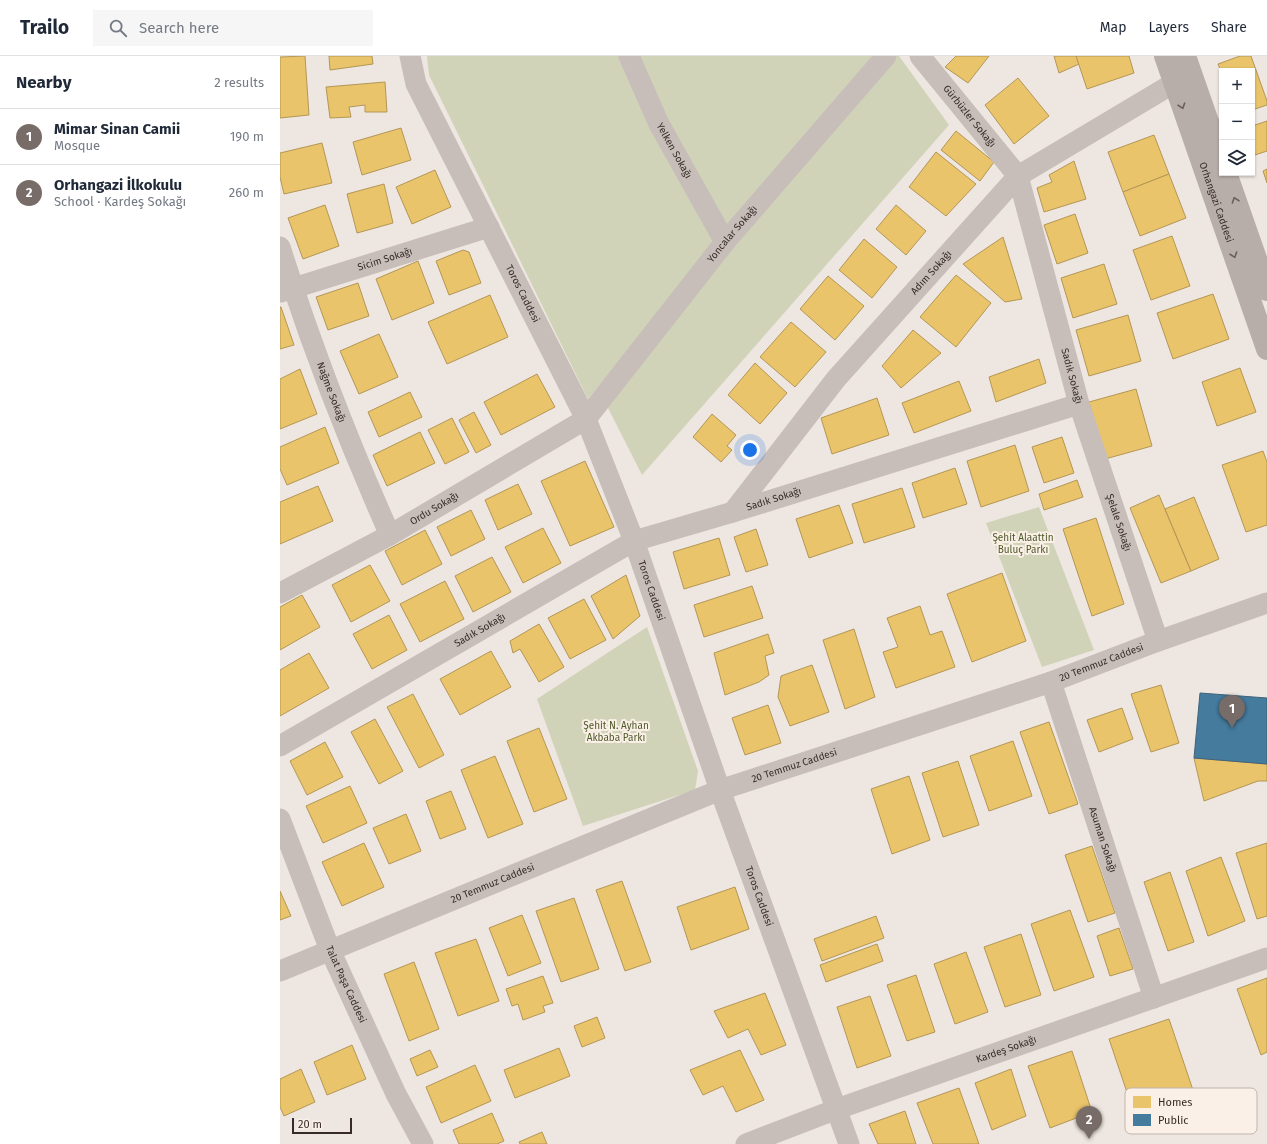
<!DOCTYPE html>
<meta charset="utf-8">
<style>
body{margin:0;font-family:"Fira Sans",sans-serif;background:#f6f6f7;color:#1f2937}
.controls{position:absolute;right:12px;top:12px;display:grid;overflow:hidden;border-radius:0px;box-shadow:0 1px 3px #0004}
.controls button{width:36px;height:36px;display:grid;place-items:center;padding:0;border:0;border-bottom:1px solid #e0e1e3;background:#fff;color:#1f2937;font:20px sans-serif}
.scale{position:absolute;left:12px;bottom:10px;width:60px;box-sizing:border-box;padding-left:4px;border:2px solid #382b27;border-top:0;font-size:11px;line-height:14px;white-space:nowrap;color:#382b27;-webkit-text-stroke:3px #fbf0e7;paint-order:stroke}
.you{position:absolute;left:470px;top:394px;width:14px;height:14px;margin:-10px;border:3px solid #fff;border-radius:50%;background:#1a73e8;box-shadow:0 0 0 6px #1a73e833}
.badge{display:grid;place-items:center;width:26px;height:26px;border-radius:50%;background:#786c68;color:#fff;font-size:13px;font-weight:700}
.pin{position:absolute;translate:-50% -33px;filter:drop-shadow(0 1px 2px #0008)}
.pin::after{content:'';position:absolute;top:21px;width:14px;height:12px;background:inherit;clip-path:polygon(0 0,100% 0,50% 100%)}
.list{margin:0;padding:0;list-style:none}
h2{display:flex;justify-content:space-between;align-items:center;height:52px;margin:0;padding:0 16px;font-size:17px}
h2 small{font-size:13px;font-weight:400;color:#747a83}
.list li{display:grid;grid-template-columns:26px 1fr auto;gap:12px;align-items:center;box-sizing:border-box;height:56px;padding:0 16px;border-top:1px solid #e0e1e3}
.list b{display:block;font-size:15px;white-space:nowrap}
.list p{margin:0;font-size:13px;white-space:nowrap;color:#747a83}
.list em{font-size:13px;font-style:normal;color:#747a83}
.icon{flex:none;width:22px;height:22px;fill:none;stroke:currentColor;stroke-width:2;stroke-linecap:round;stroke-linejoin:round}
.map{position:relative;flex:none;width:987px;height:1088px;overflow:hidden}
header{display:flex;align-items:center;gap:24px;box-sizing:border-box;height:56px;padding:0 20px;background:#fff;border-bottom:1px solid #e0e1e3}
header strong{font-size:19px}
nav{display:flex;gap:22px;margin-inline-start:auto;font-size:14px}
.search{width:280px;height:36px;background:#f6f6f7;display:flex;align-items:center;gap:10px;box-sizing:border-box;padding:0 14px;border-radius:0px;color:#747a83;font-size:15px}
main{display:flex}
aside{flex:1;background:#fff}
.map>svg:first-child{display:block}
.green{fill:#d1d3b9}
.homes{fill:#e9c46a;stroke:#b49656}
.public{fill:#457b9d;stroke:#41637a}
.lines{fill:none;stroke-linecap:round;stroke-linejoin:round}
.minor{stroke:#c7beb9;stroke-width:21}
.secondary{stroke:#b8aea9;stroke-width:22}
.oneway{stroke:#6b5f5b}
.labels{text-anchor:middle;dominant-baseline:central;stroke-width:4;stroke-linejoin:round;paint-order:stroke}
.street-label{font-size:10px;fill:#382b27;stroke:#fbf0e7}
.park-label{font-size:10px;fill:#4c5928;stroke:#fbf0e7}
.key{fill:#fbf0e7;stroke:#c0b5ad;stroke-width:1}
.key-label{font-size:11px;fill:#382b27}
</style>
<header>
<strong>Trailo</strong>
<div class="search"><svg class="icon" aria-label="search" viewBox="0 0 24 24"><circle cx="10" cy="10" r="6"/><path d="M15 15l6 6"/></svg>Search here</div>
<nav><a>Map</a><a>Layers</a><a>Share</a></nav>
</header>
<main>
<aside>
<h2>Nearby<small>2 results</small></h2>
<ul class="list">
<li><span class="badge">1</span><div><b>Mimar Sinan Camii</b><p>Mosque</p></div><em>190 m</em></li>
<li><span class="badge">2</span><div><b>Orhangazi İlkokulu</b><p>School · Kardeş Sokağı</p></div><em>260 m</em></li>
</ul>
</aside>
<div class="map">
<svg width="987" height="1088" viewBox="0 0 987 1088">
<rect width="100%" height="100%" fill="#eee6e0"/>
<g class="green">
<polygon points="147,0 593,0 308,343 149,19"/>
<polygon points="613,0 619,0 669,69 362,419 325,346"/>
<polygon points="759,451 814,594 762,611 706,467"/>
<polygon points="367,571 418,715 415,734 303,770 257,643"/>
</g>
<g class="homes">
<polygon points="25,0 29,59 0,62 0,1"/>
<polygon points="49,0 92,0 93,8 50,14"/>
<polygon points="676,0 709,0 688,27 665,11"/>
<polygon points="774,0 796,0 799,8 779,17"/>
<polygon points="796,0 849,0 854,17 807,33"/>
<polygon points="960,0 971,0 987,45 987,49 972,54 972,15 942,15 942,18 938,8"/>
<polygon points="738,22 769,60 734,88 705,49"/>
<polygon points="105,26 107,56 85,56 85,49 69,51 71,61 50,62 46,31"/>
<polygon points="987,65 987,95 972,100 972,70"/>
<polygon points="121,72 131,104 82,119 73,86"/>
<polygon points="676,75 714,106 700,125 661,94"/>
<polygon points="874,79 889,118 843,136 828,96"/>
<polygon points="42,87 52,127 4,138 0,121 0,97"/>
<polygon points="656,96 696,128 666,160 629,131"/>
<polygon points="794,105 806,143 764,156 757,132 772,126 769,119"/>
<polygon points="987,113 987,127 983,115"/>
<polygon points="155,114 171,151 132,168 116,131"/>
<polygon points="889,118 906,162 860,180 843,136"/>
<polygon points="104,128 113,167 77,177 67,138"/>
<polygon points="45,149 59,190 23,203 8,162"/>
<polygon points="616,149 646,175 626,199 596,173"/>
<polygon points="795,158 808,197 777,208 764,169"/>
<polygon points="892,180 910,230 871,244 853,194"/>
<polygon points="723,181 742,243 725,246 683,208"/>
<polygon points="584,183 617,211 592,242 559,214"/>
<polygon points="183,194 189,196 201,227 169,239 156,205"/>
<polygon points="138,205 154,247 112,264 96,223"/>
<polygon points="824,208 837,248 793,262 781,222"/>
<polygon points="676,219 711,247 676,291 640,261"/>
<polygon points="548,220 584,250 555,284 520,253"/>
<polygon points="78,227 89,260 48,274 36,241"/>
<polygon points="933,238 949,283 893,303 877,257"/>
<polygon points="210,239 228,281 167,308 148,266"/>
<polygon points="0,251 1,251 14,289 0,293"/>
<polygon points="848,259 861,305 809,320 796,274"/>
<polygon points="511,266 546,296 515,331 480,301"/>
<polygon points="633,274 661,297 621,332 602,310"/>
<polygon points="99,278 118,321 79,338 60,295"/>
<polygon points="759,303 766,327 716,346 709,321"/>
<polygon points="475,307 507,337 480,368 448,339"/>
<polygon points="960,312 976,356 937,370 922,326"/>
<polygon points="20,313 37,358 0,373 0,323"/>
<polygon points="257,318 275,351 221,379 204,346"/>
<polygon points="679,325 691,355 634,377 622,347"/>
<polygon points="856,333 872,390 825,403 809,346"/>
<polygon points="130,336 142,361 99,381 88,356"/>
<polygon points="597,342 609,379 552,398 541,362"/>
<polygon points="194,356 211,389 196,397 179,364"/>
<polygon points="432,358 456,379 447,390 452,394 441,406 413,381"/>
<polygon points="172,362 189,396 165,408 148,374"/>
<polygon points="45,371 59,407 7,429 0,413 0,391"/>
<polygon points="140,376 155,407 107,430 93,399"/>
<polygon points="782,381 794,417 764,427 752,391"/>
<polygon points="735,389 749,435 701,451 687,405"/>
<polygon points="983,395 987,406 987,469 966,476 942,409"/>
<polygon points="305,405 334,471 290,490 261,425"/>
<polygon points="675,412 687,448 643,462 632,427"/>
<polygon points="797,424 803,441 764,454 759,438"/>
<polygon points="238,428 252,458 218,474 205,444"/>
<polygon points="38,430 53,465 0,488 0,446"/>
<polygon points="622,432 635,471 584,487 572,448"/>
<polygon points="879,439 911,515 881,527 850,452"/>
<polygon points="914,441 939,503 911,515 885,453"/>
<polygon points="559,449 573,487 529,502 516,463"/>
<polygon points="191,454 205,483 171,500 157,471"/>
<polygon points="816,462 844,548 812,560 783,473"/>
<polygon points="263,472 281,507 243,527 225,491"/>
<polygon points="476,473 488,509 466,516 454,481"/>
<polygon points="145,474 162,508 122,529 105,495"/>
<polygon points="439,482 450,519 404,533 393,496"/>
<polygon points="212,501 231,536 193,556 175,520"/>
<polygon points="90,509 110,545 71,566 52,529"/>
<polygon points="722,517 746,585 692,606 667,538"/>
<polygon points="346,519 360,560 333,583 311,540"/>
<polygon points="165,525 184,563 140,586 120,548"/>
<polygon points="472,530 483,562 424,581 414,549"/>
<polygon points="22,539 40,571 0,594 0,551"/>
<polygon points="304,543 326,584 290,603 268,562"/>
<polygon points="640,550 650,579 662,575 675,611 616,632 603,596 618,591 607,562"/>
<polygon points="109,559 127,594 92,613 73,578"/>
<polygon points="259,568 284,611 259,626 240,593 233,597 230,585"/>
<polygon points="574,573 595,641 565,653 543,584"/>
<polygon points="488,578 494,597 485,600 489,619 479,626 445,639 434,597"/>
<polygon points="211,595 231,631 180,659 160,623"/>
<polygon points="29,597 49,632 0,660 0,614"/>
<polygon points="532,609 549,656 510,670 498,641 501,620"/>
<polygon points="881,629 899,687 871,696 851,638"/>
<polygon points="133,638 164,699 139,712 107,651"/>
<polygon points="488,649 501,687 465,699 452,662"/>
<polygon points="842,652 853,683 819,696 807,664"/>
<polygon points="95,663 123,715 99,728 71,676"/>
<polygon points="769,666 798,748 769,758 740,676"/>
<polygon points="259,672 287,743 254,756 227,685"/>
<polygon points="733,685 752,740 709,755 690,700"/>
<polygon points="45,686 63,721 27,739 10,705"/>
<polygon points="215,700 243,768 208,782 181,714"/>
<polygon points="914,702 987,708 987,725 978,725 924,745"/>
<polygon points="678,705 699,769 663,781 642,717"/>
<polygon points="629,720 650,784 612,798 591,733"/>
<polygon points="70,730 87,767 43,787 26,750"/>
<polygon points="171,735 186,773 160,783 146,745"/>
<polygon points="126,758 141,795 109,808 93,772"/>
<polygon points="84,787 104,831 62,850 42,806"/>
<polygon points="987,787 987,860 977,863 956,797"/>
<polygon points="812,790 835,857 808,866 785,799"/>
<polygon points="941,801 965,865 928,880 906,815"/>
<polygon points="890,816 914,886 888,895 864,826"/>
<polygon points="342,825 371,906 345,915 316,834"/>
<polygon points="455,831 469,873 411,894 397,851"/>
<polygon points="0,835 11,860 0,864"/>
<polygon points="294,842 319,913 281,926 256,855"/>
<polygon points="790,854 814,921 774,935 751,868"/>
<polygon points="242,859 261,907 228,920 209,872"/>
<polygon points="596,860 604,882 542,905 534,883"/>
<polygon points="839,872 853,913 830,920 817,880"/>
<polygon points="741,878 761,939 725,951 704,891"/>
<polygon points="196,883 219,945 178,960 155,897"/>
<polygon points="597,888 603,905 546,926 540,909"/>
<polygon points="686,896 708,956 675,968 654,908"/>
<polygon points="134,906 159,973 129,985 104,918"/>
<polygon points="636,919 655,976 627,985 607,929"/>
<polygon points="263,920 273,947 263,950 265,956 243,964 238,948 232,950 226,933"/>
<polygon points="987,922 987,996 981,999 957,933"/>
<polygon points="485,937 506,989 481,999 468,973 448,982 434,955"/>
<polygon points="590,940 611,1000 577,1012 557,951"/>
<polygon points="317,961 325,982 302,991 294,970"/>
<polygon points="889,963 916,1043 856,1063 829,983"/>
<polygon points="72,989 86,1023 47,1039 34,1006"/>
<polygon points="279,992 290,1020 235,1042 224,1014"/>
<polygon points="150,994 158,1011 137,1020 130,1003"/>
<polygon points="460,994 484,1044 456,1056 443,1030 423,1039 410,1014"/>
<polygon points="792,995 812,1056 770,1072 748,1010"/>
<polygon points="195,1009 211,1045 161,1067 146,1031"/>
<polygon points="21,1013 35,1046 4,1060 0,1051 0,1023"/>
<polygon points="731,1013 746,1060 712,1074 695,1027"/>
<polygon points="679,1032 699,1088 653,1088 637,1047"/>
<polygon points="625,1055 636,1088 598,1088 589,1068"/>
<polygon points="212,1057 224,1085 217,1088 179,1088 173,1074"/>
<polygon points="262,1076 267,1088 240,1088 239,1086"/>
</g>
<polygon class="public" points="920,637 987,642 987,708 914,702"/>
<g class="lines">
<g class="minor">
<path id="s1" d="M130,0L136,28L306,363L354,485L440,734L569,1088"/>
<path id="s2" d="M349,0L379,68L445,186"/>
<path id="s3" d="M640,0L738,120L799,348L878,585"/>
<path id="s4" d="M0,191C31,289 68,385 110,479"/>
<path id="s5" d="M1,236L209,171"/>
<path id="s6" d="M453,456L556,323L738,120L894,27"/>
<path id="s7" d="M0,537L110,479L306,363L445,186L606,0"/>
<path id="s8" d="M771,626L874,942"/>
<path id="s9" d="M0,690L354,485L453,456L799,348"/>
<path id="s10" d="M0,763L50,894L116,1038L143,1088"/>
<path id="s11" d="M0,915L440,734L771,626L878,585L987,547"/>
<path id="s12" d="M466,1088L557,1053L987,902"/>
</g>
<g class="secondary">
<path id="s13" d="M885,0L987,293"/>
<polyline points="905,0 942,106"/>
<polyline points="946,117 987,234"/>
</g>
</g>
<defs><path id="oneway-chevron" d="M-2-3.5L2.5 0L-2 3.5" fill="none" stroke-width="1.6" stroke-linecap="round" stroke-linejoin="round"/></defs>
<g class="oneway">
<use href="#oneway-chevron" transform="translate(902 50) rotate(71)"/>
<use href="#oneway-chevron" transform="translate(955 144) rotate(-109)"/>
<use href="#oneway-chevron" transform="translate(954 199) rotate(71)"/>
</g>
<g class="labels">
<g class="street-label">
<text stroke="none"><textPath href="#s3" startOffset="78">Gürbüzler Sokağı</textPath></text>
<text stroke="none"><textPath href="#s2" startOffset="105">Yelken Sokağı</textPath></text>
<text stroke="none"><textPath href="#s13" startOffset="155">Orhangazi Caddesi</textPath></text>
<text stroke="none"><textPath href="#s7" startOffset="588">Yoncalar Sokağı</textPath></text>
<text stroke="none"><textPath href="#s5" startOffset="109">Sicim Sokağı</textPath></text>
<text stroke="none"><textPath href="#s6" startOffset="311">Adım Sokağı</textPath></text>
<text stroke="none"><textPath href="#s1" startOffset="264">Toros Caddesi</textPath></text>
<text stroke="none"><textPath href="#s3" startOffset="362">Sadık Sokağı</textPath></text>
<text stroke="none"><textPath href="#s4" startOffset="154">Nağme Sokağı</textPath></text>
<text stroke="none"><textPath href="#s9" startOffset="555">Sadık Sokağı</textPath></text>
<text stroke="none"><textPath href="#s7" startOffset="176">Ordu Sokağı</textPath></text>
<text stroke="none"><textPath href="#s3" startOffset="516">Şelale Sokağı</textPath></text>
<text stroke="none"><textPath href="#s1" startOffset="588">Toros Caddesi</textPath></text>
<text stroke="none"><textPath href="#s9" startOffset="231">Sadık Sokağı</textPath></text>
<text stroke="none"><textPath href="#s11" startOffset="878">20 Temmuz Caddesi</textPath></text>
<text stroke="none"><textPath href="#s11" startOffset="554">20 Temmuz Caddesi</textPath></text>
<text stroke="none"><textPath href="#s8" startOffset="166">Asuman Sokağı</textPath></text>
<text stroke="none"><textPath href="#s11" startOffset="230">20 Temmuz Caddesi</textPath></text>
<text stroke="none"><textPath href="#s1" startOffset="912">Toros Caddesi</textPath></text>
<text stroke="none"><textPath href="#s10" startOffset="178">Talat Paşa Caddesi</textPath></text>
<text stroke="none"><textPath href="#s12" startOffset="277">Kardeş Sokağı</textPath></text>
</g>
<g class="park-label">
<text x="743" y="482">Şehit Alaattin<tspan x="743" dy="12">Buluç Parkı</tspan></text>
<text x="336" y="670">Şehit N. Ayhan<tspan x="336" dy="12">Akbaba Parkı</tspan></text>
</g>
</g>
<rect x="845" y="1032" width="132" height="46" rx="6" class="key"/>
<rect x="853" y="1040" width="18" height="12" fill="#e9c46a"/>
<rect x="853" y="1058" width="18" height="12" fill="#457b9d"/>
<g class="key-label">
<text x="878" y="1050">Homes</text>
<text x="878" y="1068">Public</text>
</g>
</svg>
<div class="controls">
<button>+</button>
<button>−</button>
<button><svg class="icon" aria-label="layers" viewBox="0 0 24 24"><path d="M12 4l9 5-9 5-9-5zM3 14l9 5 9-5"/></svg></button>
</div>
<div class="scale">20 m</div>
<div class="you"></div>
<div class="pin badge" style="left:952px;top:672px">1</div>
<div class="pin badge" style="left:809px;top:1083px">2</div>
</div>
</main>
